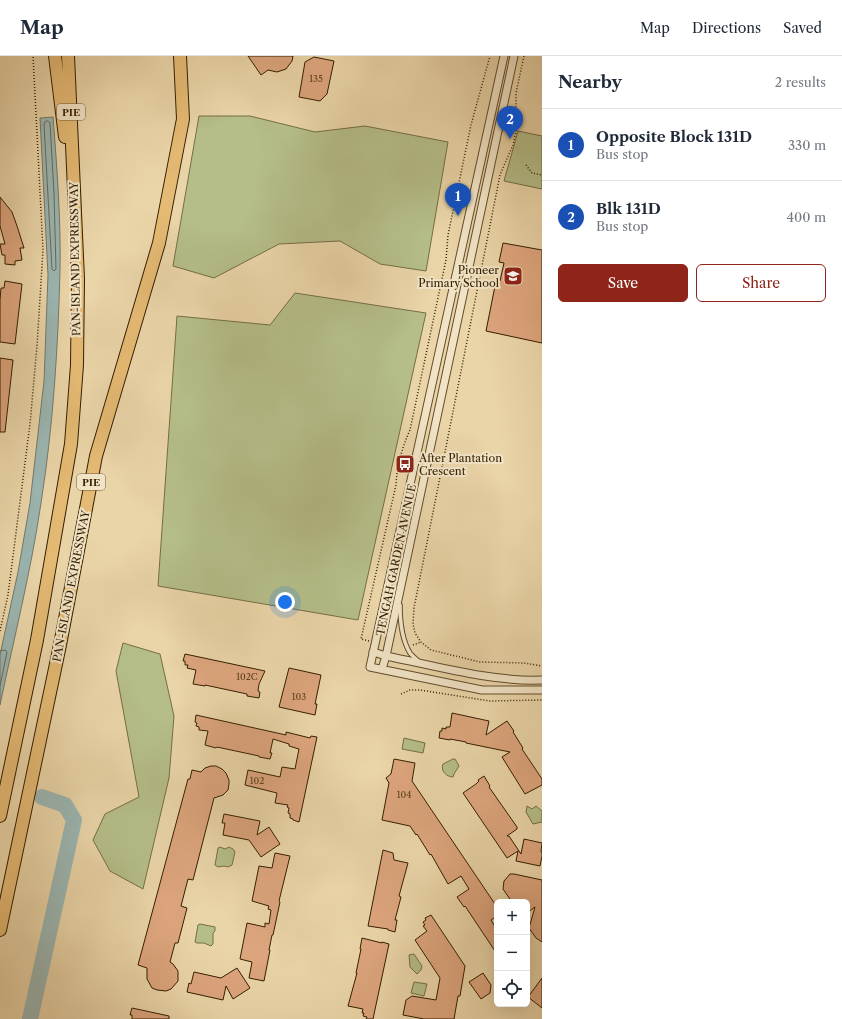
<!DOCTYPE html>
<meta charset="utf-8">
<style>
body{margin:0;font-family:"Libre Caslon Text",serif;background:#f2f2f3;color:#1f2937}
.controls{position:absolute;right:12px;bottom:12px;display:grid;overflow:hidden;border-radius:6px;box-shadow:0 4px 16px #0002}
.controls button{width:36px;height:36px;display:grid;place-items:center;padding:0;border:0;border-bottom:1px solid #e0e1e3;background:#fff;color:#1f2937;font:20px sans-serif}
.you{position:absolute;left:285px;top:546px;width:14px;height:14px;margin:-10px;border:3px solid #fff;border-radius:50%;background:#1a73e8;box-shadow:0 0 0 6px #1a73e833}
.badge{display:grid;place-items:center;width:26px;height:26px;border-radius:50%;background:#8f2418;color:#fff;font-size:13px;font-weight:700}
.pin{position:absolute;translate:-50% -33px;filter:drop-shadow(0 1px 2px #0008)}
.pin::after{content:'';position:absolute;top:21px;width:14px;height:12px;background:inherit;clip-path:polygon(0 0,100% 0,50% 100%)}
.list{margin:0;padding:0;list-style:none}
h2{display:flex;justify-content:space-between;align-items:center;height:52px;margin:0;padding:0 16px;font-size:17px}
h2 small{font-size:13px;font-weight:400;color:#747a83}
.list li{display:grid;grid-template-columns:26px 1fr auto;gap:12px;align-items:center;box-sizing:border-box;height:72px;padding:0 16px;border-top:1px solid #e0e1e3}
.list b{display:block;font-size:15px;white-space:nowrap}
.list p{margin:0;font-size:13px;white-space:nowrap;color:#747a83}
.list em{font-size:13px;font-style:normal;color:#747a83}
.actions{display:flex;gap:8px;padding:12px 16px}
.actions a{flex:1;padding:9px 0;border:1px solid #8f2418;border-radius:6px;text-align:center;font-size:14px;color:#8f2418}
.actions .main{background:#8f2418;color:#fff}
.icon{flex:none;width:22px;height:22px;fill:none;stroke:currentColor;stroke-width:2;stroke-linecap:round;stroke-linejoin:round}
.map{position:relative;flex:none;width:542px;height:963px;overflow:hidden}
header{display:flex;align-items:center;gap:24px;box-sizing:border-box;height:56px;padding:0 20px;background:#fff;border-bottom:1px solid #e0e1e3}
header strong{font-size:19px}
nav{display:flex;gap:22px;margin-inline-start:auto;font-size:14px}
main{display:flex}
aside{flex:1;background:#fff}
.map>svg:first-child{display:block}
.green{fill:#b5be89;stroke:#746e45}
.water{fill:#9bb6b2;stroke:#72796b}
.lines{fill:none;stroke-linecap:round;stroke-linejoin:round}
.shore{stroke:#686a5a;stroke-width:1}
.river{stroke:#9bb6b2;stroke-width:16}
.building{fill:#dda57d;stroke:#341e01}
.service-casing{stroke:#624c2b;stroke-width:5.5}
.minor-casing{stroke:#624c2b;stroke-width:9}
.motorway-casing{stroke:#341e01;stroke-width:14}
.path{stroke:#341e01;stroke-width:1.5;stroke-dasharray:1 2;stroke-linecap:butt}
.service{stroke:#f1e4c6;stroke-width:3.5}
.minor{stroke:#f1e4c6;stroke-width:7}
.motorway{stroke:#e5ba74;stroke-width:12}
.labels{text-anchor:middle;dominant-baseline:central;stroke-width:4;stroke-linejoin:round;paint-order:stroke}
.number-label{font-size:9px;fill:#5e4020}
.shield{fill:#f1e4c6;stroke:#6d593c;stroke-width:1}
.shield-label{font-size:10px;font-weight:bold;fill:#341e01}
.street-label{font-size:11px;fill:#341e01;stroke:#f1e4c6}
.poi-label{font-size:11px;fill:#341e01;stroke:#f1e4c6;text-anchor:end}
</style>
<header>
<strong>Map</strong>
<nav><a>Map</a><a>Directions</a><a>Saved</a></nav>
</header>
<main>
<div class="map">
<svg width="542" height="963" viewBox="0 0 542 963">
<rect width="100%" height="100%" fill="#ead5a8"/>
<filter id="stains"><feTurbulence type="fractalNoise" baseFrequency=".005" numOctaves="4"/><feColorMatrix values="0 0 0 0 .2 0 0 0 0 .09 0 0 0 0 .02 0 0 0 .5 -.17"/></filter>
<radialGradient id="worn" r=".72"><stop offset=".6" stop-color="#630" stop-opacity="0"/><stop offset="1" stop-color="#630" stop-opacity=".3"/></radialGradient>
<g class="green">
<polygon points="199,60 250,60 315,76 365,70 448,86 426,215 380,208 340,185 279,188 214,222 173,210"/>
<polygon points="518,75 542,80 542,133 504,125"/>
<polygon points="295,237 426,257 358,564 158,530 177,260 270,269"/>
<polygon points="123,587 160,598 174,660 169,722 143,833 110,815 93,784 105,758 139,741 116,615"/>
<polygon points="404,682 425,687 423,697 402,693"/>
<path d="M453,703H455L459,710L454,718L453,721C447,721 440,715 443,708Z"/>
<polygon points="527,750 532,753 536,750 542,755 542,766 533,768 526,756"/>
<polygon points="220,791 225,793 229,791 233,793 235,796 232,809 228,811 224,810 218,811 215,809 218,792"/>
<polygon points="200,868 215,871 215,875 213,877 213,888 211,890 204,887 197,887 195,886 198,869"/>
<polygon points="414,898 422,910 421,914 417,918 410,911 409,899"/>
<polygon points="414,926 427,928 424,940 411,937"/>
</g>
<path class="water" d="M53,61C57,112 61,164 60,215C58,293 53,371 41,447C31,515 14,582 0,649V599L18,516L30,447L44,325L48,219L40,62Z"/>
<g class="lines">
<g class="shore">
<polygon points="48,65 50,67 54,137 56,213 54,215 52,213 44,68 45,66"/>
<polyline points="0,595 5,594 7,596 0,630"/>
</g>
<polyline class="river" points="30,963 74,764 65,749 42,741"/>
</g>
<g class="building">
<polygon points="248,0 293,0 292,5 286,13 277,16 268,14 261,19"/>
<polygon points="314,1 334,5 327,38 320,45 299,41 305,6"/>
<polygon points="0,141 12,156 17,170 24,192 20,192 22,204 15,205 15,209 5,208 5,199 2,199 0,188 5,188 0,170"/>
<polygon points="503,187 542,194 542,287 486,275 496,225 500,225 504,207 499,206"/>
<polygon points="5,225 22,228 15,288 0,286 0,244 1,232 4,232"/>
<polygon points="0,302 13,304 5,376 0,376"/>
<polygon points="185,598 265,615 259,628 258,635 260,636 259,642 247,640 247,638 205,629 205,630 193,628 196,614 187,612 188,609 185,609 185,605 183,605"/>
<polygon points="289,612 321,619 315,648 317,648 315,659 279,651"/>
<polygon points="452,657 489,665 486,679 507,665 514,675 513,676 523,692 522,693 542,723 542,729 525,738 502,701 510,696 466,687 466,686 450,683 450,684 439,682 440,675 442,675 442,672 446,673 446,671 450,671"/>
<polygon points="196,659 286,679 286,676 310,682 311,680 317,681 299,766 293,764 293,763 290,762 290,758 288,757 289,752 287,751 288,749 275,747 277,737 245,729 248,714 280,721 282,711 295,713 299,693 289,690 289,688 273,683 270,697 272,697 270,703 259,701 259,700 217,691 216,692 205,689 208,675 199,674 199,671 196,670 197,667 195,666"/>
<polygon points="394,703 415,707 412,725 497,851 497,860 491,864 497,874 497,898 465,850 464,851 457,841 469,833 461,820 448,828 431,798 430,799 417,778 416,779 410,770 382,764 389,727 386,722 391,718"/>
<polygon points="211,710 216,710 222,713 226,717 229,724 229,728 228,734 223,739 214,742 193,824 188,823 181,850 187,852 178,887 175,887 170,906 173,908 178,915 178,925 171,933 166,935 157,934 152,932 147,923 147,912 138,909 188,723 190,723 192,714 201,716 205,712"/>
<polygon points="484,720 490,730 489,731 517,771 517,773 507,780 509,780 521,798 524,783 542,787 541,796 542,796 542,800 540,810 516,805 518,795 507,802 463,737 476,728 479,725 478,724"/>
<polygon points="224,758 260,765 257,779 269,771 280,788 261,801 249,784 223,779 225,767 222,767"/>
<polygon points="383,794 393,797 394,804 408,807 399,840 401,841 395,864 397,864 395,876 388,874 388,873 368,870"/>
<polygon points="275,797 290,800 279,845 280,846 273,879 272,879 269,894 270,894 264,925 249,922 252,906 240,903 247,867 265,871 265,867 269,868 271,854 268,853 269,850 252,845 259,810 272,812"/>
<polygon points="510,818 514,818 542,824 542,886 536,882 529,872 535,851 527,857 527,846 512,846 503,833 504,825"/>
<polygon points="431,859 465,910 460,940 458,940 454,963 424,963 403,959 406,944 412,940 436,944 440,922 415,884 427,875 423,870 425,869 423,866 426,864 425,862"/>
<polygon points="362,882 382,887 382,886 389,888 373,963 366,963 367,961 363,960 364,957 362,957 363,953 348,950 357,917 356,917 361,893 360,893"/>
<polygon points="237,912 250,932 233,943 226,930 223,944 187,936 189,927 191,928 194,916 221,922"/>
<polygon points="483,917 491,929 490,937 481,943 469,926"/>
<polygon points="542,922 542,952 528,941"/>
<polygon points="132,952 169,960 169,963 132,963 132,959 130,959"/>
</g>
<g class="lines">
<defs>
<path id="service" d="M400,549C400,564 402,584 410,597C412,600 417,603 419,606"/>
<g id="minor">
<polyline points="504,0 370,611 482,634 542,634"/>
<path d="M373,596L386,600C436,610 492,626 542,624"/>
<polyline points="382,613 386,600 514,0"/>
</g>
<g id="motorway">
<polyline points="55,0 65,81"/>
<polyline points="0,760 37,584 71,388 77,309 78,223 68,0"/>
<polyline points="0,874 60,589 96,400 159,187 183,63 180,0"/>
</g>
</defs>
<use href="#service" class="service-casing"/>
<use href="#minor" class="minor-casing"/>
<use href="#motorway" class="motorway-casing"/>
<g class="path">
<polyline points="524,0 516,37 516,75 513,89 500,119 414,552 413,568 415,577 421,586 431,594 480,606 524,607 542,610"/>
<polyline points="526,109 532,117 542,119"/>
<polyline points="0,575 8,539 30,368 37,290 43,194 33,0"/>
<path d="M369,585L361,583L396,429C397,409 402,392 410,374L446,204L448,179L471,69L490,0"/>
<polyline points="413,589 421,586"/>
<polyline points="401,638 410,634 420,634 490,645 542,644"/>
</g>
<use href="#service" class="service"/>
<use href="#minor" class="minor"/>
<use href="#motorway" class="motorway"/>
</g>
<defs>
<symbol id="school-square" viewBox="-11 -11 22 22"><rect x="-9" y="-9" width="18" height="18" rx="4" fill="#8f2418" stroke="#f1e4c6"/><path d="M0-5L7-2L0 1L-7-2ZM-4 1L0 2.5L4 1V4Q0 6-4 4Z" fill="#fff"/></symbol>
<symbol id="bus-square" viewBox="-11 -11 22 22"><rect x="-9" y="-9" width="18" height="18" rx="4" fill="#8f2418" stroke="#f1e4c6"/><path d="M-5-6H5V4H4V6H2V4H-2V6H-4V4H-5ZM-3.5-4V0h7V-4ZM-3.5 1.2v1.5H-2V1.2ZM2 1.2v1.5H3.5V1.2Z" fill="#fff"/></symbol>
</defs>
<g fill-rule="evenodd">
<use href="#school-square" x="502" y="209" width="22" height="22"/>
<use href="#bus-square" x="394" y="397" width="22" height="22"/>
</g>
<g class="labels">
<g class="number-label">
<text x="316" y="22">135</text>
<text x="247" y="620">102C</text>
<text x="299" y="640">103</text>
<text x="257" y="724">102</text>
<text x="404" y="738">104</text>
</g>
<g class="shield">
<rect x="57" y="48" width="28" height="16" rx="3"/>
<rect x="77" y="418" width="28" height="16" rx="3"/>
</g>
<g class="shield-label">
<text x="71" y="56">PIE</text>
<text x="91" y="426">PIE</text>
</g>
<g class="street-label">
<text transform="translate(75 203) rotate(-91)">PAN-ISLAND EXPRESSWAY</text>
<text transform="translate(396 504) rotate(-78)">TENGAH GARDEN AVENUE</text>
<text transform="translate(71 530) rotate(-79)">PAN-ISLAND EXPRESSWAY</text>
</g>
<g class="poi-label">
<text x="499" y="214">Pioneer<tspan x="499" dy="13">Primary School</tspan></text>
<text x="419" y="402" text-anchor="start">After Plantation<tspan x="419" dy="13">Crescent</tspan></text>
</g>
</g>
<rect width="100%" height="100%" filter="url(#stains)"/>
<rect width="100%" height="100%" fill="url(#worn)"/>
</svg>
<div class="controls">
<button>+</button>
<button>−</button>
<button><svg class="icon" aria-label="locate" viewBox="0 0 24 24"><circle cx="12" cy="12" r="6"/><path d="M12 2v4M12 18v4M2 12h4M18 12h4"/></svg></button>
</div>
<div class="you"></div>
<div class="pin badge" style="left:458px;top:160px;background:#1a4fb4">1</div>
<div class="pin badge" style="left:510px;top:83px;background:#1a4fb4">2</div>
</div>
<aside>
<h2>Nearby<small>2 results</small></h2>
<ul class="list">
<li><span class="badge" style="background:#1a4fb4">1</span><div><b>Opposite Block 131D</b><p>Bus stop</p></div><em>330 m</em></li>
<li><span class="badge" style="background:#1a4fb4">2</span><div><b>Blk 131D</b><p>Bus stop</p></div><em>400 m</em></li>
</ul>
<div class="actions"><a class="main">Save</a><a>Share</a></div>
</aside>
</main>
